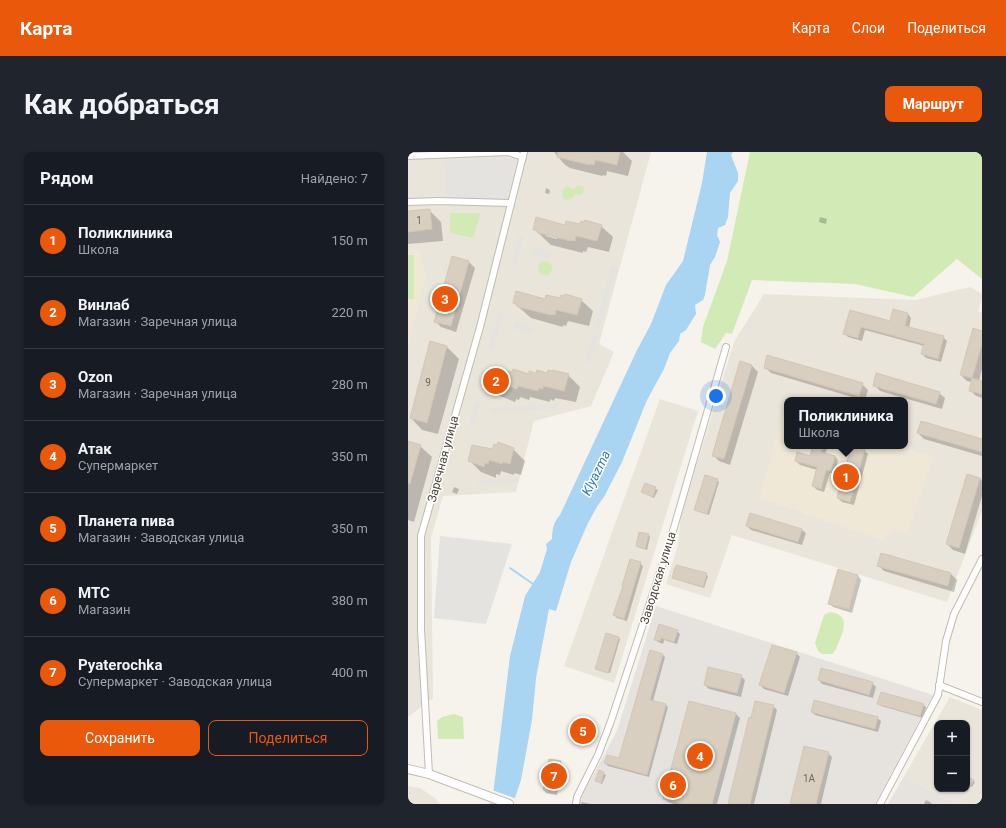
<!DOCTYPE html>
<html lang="ru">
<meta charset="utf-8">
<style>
body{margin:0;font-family:Roboto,sans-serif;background:#20242c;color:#f1f3f6}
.controls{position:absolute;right:12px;bottom:12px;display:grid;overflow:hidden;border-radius:8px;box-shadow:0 1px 3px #0004}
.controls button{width:36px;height:36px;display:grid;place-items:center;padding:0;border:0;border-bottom:1px solid #363941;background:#171b24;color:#f1f3f6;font:20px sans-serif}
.you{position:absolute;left:308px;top:244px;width:14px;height:14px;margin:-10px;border:3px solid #fff;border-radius:50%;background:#1a73e8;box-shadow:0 0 0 6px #1a73e833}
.badge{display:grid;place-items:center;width:26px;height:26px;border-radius:50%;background:#ea580c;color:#fff;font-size:13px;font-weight:700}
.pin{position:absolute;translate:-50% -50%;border:2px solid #fff;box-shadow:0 1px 4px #0006}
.popup{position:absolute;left:376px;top:245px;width:124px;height:52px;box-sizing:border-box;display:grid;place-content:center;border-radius:8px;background:#171b24;filter:drop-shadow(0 1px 3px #0005);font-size:13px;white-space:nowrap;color:#9ea1a6}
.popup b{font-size:15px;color:#f1f3f6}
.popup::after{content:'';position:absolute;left:50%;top:100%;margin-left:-8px;border:8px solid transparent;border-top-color:#171b24}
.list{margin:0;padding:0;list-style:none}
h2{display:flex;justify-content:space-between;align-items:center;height:52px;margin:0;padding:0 16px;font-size:17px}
h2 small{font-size:13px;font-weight:400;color:#9ea1a6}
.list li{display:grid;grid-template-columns:26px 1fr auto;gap:12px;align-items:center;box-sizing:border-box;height:72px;padding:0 16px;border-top:1px solid #363941}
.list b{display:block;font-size:15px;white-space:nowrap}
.list p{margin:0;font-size:13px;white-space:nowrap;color:#9ea1a6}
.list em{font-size:13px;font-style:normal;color:#9ea1a6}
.actions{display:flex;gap:8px;padding:12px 16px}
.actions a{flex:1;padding:9px 0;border:1px solid #ea580c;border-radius:8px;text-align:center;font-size:14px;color:#ea580c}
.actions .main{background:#ea580c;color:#fff}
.map{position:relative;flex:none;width:574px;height:652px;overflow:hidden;border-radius:8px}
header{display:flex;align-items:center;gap:24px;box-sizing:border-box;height:56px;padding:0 20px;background:#ea580c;color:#fff}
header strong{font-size:19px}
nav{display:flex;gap:22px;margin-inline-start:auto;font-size:14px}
.intro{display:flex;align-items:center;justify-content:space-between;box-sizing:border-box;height:96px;padding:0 24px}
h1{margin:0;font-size:28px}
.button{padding:10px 18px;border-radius:8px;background:#ea580c;color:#fff;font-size:14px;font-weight:700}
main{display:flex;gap:24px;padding:0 24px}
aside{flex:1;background:#171b24;border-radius:8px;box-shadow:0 1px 3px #0004}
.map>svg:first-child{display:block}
.residential{fill:#eae5da;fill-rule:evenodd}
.industrial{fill:#e6e2dd}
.education{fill:#efe8d6}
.green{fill:#d2eab5}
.parking{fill:#e5e3e0}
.water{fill:#a9d4f2}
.pier{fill:#f6f3ec}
.shadow{fill:#0003;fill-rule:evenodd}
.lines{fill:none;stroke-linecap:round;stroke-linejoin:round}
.stream{stroke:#a9d4f2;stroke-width:2}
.building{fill:#d8cfc1;stroke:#d3c7b4}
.minor-casing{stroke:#c2bbae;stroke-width:8}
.tertiary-casing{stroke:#c2bbae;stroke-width:10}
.minor{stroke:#fff;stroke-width:6}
.tertiary{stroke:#fff;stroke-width:8}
.labels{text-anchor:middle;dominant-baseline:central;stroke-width:3;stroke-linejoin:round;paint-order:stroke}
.number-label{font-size:10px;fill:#6e675b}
.street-label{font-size:12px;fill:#4b4439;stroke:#fff}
.water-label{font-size:13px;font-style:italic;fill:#2e7ab2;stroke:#fff}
</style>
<header>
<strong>Карта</strong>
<nav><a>Карта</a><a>Слои</a><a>Поделиться</a></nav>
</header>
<div class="intro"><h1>Как добраться</h1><a class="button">Маршрут</a></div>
<main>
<aside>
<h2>Рядом<small>Найдено: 7</small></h2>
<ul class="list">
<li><span class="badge">1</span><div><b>Поликлиника</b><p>Школа</p></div><em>150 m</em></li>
<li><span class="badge">2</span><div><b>Винлаб</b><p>Магазин · Заречная улица</p></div><em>220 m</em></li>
<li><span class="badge">3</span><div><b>Ozon</b><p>Магазин · Заречная улица</p></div><em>280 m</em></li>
<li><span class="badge">4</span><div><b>Атак</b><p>Супермаркет</p></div><em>350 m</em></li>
<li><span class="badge">5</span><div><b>Планета пива</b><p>Магазин · Заводская улица</p></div><em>350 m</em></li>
<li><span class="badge">6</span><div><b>МТС</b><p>Магазин</p></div><em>380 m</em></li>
<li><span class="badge">7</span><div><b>Pyaterochka</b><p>Супермаркет · Заводская улица</p></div><em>400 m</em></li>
</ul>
<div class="actions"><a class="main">Сохранить</a><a>Поделиться</a></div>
</aside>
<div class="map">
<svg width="574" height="652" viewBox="0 0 574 652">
<rect width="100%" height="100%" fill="#f6f3ec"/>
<g class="residential">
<polygon points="0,0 243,0 191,192 206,200 183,254 126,269 108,340 35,344 23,386 25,546 0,565"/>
<path d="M562,135L574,142V146L570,159L574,161V359L539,450L324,383L302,446L258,432L270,393L273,364L326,190L356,142L507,148ZM379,248H497V294H379Z"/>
<polygon points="252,247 290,259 206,531 156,514"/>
<path d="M542,545L574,558V652H548L496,624ZM529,571H559V637H529Z"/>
<polygon points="0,634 12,636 27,646 32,652 0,652"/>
</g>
<g class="industrial">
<polygon points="248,454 525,543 467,652 171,652 172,647 209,579"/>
<polygon points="496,624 548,652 480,652"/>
</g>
<g class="education">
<polygon points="0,98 11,98 18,125 0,194"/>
<polygon points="377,257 379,257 379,294 492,294 525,305 499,382 487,379 474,388 351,346"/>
</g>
<g class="green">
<polygon points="342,0 574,0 574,127 549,107 505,145 447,132 344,128 324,182 318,181 307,197 293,190 295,175 319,109"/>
<path d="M170,33C178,33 178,42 170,43L167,42L166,45L161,48L156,47L154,42L155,37L159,34L166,37Z"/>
<polygon points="42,61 73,61 65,86 42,81"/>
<rect x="0" y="103" width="6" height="44"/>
<circle cx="137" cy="116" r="7"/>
<path d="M422,460C446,463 433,484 427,499L424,502H414L410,499L407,491L416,463Z"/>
<polygon points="46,562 55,565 56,587 30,587 29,569 34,565"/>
</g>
<g class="parking">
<polygon points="96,5 108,9 99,48 38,47 37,9"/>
<polygon points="111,83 116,84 107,115 102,114"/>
<polygon points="126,95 144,100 142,107 124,102"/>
<polygon points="204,113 209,115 192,176 187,175"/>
<polygon points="91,160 96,162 85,197 80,196"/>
<polygon points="107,170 125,175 123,182 105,177"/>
<polygon points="185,182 190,184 182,211 177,210"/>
<polygon points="68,249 73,250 66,274 61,272"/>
<polygon points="150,252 150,257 82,260 82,256"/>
<polygon points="111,326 111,330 70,332 70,328"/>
<polygon points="32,384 104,392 78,472 26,466"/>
</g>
<path class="water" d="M299,0H325L323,3L330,21V29L322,41L320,65L317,73L310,76L309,83L312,90L307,105L302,113L297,143L295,148L287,153L288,162L278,178L272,182L271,189L262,201L256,217L239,248L214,310L196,345L190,353L180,371L163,410L148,459L141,457L128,526L124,568L113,628L105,652H81L85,643L102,504L117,444L132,420L139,397L138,392L144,387C144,378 146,369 152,363L229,198L243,172L258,133L275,109L294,31Z"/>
<polygon class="pier" points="84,638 109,647 107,652 79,651 83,642"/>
<g class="shadow">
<polygon points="146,0 215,0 224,9 220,24 199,19 198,24 195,23 194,24 162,16 157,13"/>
<polygon points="138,36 142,38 141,42 137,41"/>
<polygon points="21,58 33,70 35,89 0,92 0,60"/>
<polygon points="412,65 419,67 418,72 411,70"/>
<path d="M172,74H193L205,85L201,100L180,95L178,100L175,99V101L143,93L126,77ZM138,82L149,85V87L138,84Z"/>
<polygon points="61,110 67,116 48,180 33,175 27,169"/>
<polygon points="152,148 173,148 185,159 181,174 160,169 158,174 155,173 155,175 123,166 106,151"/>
<polygon points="442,159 483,170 500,162 503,166 501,176 535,185 539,189 533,210 518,206 514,202 516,194 457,178 454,189 440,185 436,181"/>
<polygon points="574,180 574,217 571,229 574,230 574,246 568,244 562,238 564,230 559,229 553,223"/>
<polygon points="22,190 39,195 51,207 30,282 14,278 3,266"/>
<polygon points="333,210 344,214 350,220 322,313 311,309 305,303"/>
<polygon points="357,215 454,232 460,238 457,248 454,248 363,221"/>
<polygon points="140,222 160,223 172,235 168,250 147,246 146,249 142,247 142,250 122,245 121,248 112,245 111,248 108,247 107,250 92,244 80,232 121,223"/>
<polygon points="466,233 531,241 537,246 534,257 472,239"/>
<polygon points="510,281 574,288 574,304 516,287"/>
<polygon points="0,290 12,294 24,305 6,370 0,368"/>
<polygon points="406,294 420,294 417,302 427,304 430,308 427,322 422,321 416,340 409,338 405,334 409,318 392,313 388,309 403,305"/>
<polygon points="90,295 105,297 117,309 113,323 106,321 106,323 93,319 92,323 88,322 88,326 73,320 61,308"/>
<polygon points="456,298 460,302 446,353 434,350 430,346"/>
<polygon points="572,326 574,329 574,344 557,402 545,398 539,392"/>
<polygon points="309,328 311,330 301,363 289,359 288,357"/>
<polygon points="237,332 250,338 246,346 234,340"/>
<polygon points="46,335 51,337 49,342 44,340"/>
<polygon points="342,362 394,378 398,381 394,393 343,378 339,374"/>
<polygon points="241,383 242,385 239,398 230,395 229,394"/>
<polygon points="473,402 543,422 549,428 546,440 476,419 470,413"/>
<polygon points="232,411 235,414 219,469 209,466 206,463 216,435 215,434"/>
<polygon points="298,422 300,424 296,436 267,427 265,426"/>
<polygon points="450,424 453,428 444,461 425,455 422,452"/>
<polygon points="269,479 272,482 269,492 256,488 255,492 250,490 247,487"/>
<polygon points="211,486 212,487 202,521 190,518"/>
<polygon points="388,501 392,505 380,544 356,537 352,533"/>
<polygon points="255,503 257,505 245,549 258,553 260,555 241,625 200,614 197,611 212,607"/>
<polygon points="333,524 337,528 333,545 301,537 297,533"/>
<polygon points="411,528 464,531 468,535 465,546 414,532"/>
<polygon points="282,550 328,562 332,566 309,652 266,652 260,650 256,646"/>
<polygon points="471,551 515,553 518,555 515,566 473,554"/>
<polygon points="365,554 369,558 346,652 321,652"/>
<polygon points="404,560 469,566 473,569 470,580 407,563"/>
<polygon points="182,578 185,581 182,588 173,585 168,580"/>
<polygon points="420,601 424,605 413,652 383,652"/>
<polygon points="152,610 155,613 149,643 138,641 136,638"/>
<polygon points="192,620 198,623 194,632 189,629"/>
<polygon points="559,625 567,630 564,635 559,632"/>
<polygon points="518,648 522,650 524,652 516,652"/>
<polygon points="174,650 182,652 173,652"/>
</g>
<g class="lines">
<polyline class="stream" points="102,416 125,432"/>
</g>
<g class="building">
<polygon points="150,0 212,0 209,13 187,8 186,13 183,12 182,13 149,5"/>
<polygon points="22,57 24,77 0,80 0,59"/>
<polygon points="128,65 157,73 158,69 172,72 173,69 176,70 177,68 194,73 189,89 168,84 167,89 163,88 163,89 130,81 128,78 125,78"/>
<polygon points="44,104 61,109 43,174 26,170"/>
<polygon points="108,139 137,147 138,143 152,146 153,143 156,144 157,142 174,147 169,163 148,158 147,163 144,162 143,163 110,155 108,152 105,151"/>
<polygon points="485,157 500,161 497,174 536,184 530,207 513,202 516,192 453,175 450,186 435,182 442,158 482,169"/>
<polygon points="565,176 574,179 574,192 564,226 552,223"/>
<polygon points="22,189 39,194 19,271 2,266"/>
<polygon points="359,203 455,231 451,244 356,216"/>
<polygon points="332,209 344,213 316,307 304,304"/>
<polygon points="83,216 90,218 91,217 104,220 105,217 121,222 121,219 128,221 129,218 139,221 140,218 144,219 144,218 161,222 156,239 135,234 135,237 131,236 130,239 110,234 109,237 100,234 99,237 96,236 95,239 79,233"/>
<polygon points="468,221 532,240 528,252 465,234"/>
<polygon points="564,226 574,229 574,242 561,239"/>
<polygon points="513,269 574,287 574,300 509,281"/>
<polygon points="0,289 13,293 2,332 0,331"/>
<polygon points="90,290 106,296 102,312 95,310 94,312 81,308 80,312 77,311 76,315 60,309 64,293 84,297 86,292 89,293"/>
<polygon points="405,294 415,294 413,300 427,304 423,319 418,318 413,337 404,334 409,315 387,309 389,300 402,304"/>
<polygon points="443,294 457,297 442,350 429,346"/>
<polygon points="559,322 572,326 551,396 538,392"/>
<polygon points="297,323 310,327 299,362 286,358"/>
<polygon points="237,331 248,335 245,345 233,340"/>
<polygon points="342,361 394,377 390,390 338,374"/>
<polygon points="231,380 241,382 237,397 228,394"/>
<polygon points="473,401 543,421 540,434 469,414"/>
<polygon points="222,407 233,410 216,467 205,463 215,434 214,434"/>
<polygon points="268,413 299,421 295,435 264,426"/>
<polygon points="430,417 450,423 441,457 420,452"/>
<polygon points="251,472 270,478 266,490 253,486 252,489 246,488"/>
<polygon points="198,481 211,485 200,521 187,517"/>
<polygon points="364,493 389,500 376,541 351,533"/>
<polygon points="242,498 255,502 242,548 258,552 239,623 196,611 199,603 211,606"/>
<polygon points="300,515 334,523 329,541 296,533"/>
<polygon points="413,516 465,530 461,543 410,528"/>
<polygon points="473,540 516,552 512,564 469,552"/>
<polygon points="406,548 470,565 467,577 403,560"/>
<polygon points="281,549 328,561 304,652 275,652 255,647"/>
<polygon points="347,549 366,553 342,652 320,652 341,565 343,566"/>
<polygon points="169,573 183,577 180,586 169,583 170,581 167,580"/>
<polygon points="396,594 421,600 408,652 382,652"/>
<polygon points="141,607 153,609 147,641 135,638"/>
<polygon points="191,618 196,620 193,631 187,629"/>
<polygon points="559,624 566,628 559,640"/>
</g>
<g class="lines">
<defs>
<g id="minor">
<polyline points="0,4 100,0 115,5"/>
<polyline points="0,50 31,49 103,51"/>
<polyline points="531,533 574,550"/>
<polyline points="21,622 13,477 13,384 72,175 116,0"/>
<polyline points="168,652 169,645 190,603 203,569 261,393 318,195"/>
<polyline points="472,652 530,543 538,489 546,462 574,407"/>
</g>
<polyline id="tertiary" points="0,617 21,622 101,652"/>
</defs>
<use href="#minor" class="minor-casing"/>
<use href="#tertiary" class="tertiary-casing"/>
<use href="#minor" class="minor"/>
<use href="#tertiary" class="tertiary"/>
</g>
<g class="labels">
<g class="number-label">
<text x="11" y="68">1</text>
<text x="20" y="230">9</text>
<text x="401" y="626">1А</text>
</g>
<g class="street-label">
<text transform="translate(35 307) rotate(-75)">Заречная улица</text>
<text transform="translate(250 426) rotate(-73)">Заводская улица</text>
</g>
<g class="water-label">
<text transform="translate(188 321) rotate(-64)">Klyazma</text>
</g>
</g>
</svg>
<div class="controls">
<button>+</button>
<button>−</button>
</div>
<div class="you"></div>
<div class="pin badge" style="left:438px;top:325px">1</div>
<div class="popup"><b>Поликлиника</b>Школа</div>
<div class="pin badge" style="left:88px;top:229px">2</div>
<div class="pin badge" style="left:37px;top:147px">3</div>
<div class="pin badge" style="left:292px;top:604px">4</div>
<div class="pin badge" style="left:175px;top:579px">5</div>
<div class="pin badge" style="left:265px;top:633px">6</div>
<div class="pin badge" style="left:146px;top:624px">7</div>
</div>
</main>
